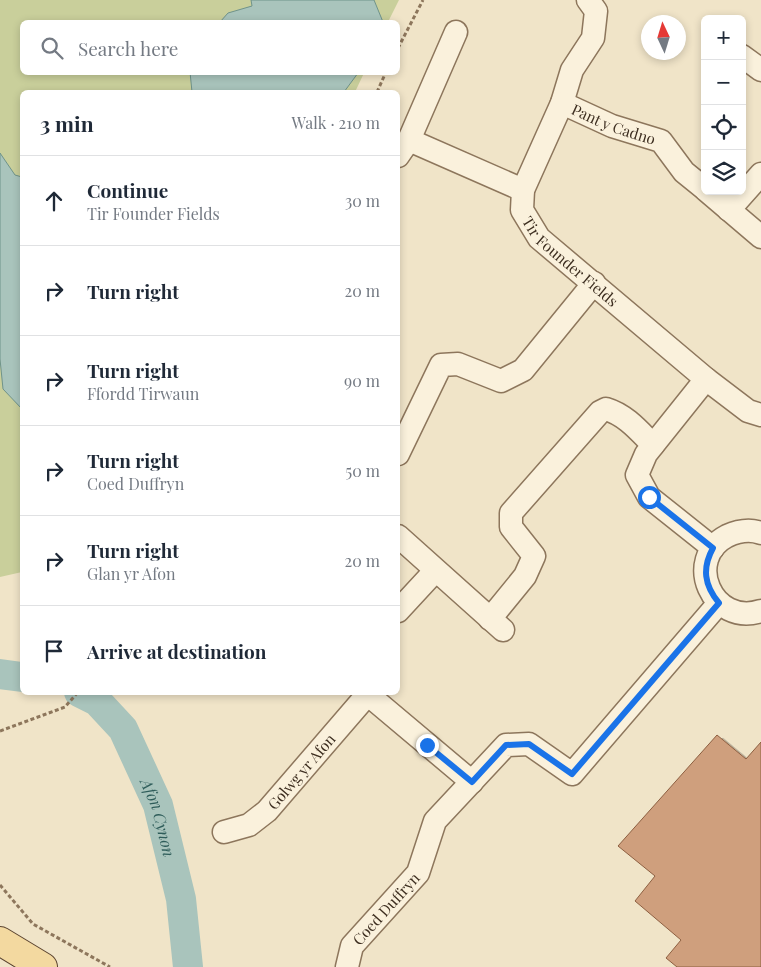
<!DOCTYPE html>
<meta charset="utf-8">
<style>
body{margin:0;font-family:"Playfair Display",serif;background:#f6f6f7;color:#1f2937}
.controls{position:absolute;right:15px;top:15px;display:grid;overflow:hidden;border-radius:8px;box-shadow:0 2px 8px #0003}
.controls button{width:45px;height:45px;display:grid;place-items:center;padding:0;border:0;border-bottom:1px solid #e0e1e3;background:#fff;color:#1f2937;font:25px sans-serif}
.compass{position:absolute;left:641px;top:15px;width:45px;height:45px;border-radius:50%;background:#fff;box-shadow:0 2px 8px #0003;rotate:356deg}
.stop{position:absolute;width:15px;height:15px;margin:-11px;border:4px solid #1a73e8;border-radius:50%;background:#fff}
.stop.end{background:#1a73e8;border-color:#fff;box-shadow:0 1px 5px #0008}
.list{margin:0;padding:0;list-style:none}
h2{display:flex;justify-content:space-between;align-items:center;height:65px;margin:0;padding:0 20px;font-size:21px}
h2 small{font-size:16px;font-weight:400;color:#747a83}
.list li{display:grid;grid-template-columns:32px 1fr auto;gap:15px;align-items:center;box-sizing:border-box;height:90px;padding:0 20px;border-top:1px solid #e0e1e3}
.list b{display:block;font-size:19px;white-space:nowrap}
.list p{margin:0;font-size:16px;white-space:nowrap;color:#747a83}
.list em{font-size:16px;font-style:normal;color:#747a83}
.icon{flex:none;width:28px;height:28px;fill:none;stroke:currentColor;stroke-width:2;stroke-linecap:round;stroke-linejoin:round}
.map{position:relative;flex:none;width:761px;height:967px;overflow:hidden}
.search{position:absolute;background:#fff;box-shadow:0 2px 8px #0003;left:20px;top:20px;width:380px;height:55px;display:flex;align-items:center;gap:12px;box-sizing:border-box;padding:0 18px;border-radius:8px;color:#747a83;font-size:19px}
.panel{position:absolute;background:#fff;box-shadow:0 2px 8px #0003;left:20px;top:90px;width:380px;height:605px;border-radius:8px}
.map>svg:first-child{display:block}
.green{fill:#c9cf9b}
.water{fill:#a9c4bc;stroke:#6f938a}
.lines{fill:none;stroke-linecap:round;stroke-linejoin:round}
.river{stroke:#a9c4bc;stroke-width:30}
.building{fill:#cf9f7d;stroke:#8d5f41;filter:url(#shadow)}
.minor-casing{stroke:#8d765c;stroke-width:25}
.major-casing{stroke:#5b4430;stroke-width:30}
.path{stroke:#8d765c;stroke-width:3;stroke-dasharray:4 2.5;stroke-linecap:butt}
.minor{stroke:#faf1dc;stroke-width:22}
.major{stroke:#f3d9a0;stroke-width:28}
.route{stroke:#1a73e8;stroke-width:6}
.labels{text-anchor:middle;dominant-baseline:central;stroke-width:5;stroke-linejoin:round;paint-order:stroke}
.street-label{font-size:15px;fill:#3d2e20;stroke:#f7eed8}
.water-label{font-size:16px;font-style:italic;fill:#2f5d5a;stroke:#f7eed8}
</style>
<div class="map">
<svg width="761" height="967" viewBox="0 0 761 967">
<defs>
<filter id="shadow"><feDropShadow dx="5.5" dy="3" stdDeviation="0" flood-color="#0004"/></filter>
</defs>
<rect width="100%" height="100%" fill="#f0e4c8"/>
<polygon class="green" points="0,0 399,0 388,22 22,22 22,72 364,73 355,92 22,92 22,572 0,577"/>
<g class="water">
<polygon points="251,0 374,0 383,22 220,22 228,13 252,6"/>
<polygon points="190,72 358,72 358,73 344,92 192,92"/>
<polygon points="0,153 15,175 22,177 22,409 3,389 0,359"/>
</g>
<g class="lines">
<g class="river">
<polyline points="0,674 22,677"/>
<path id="s1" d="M79,692L97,701L123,729L158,805L181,899L188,967"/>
</g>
</g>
<polygon class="building" points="717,735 746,759 761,742 761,967 677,967 666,958 681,940 635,901 655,876 618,846"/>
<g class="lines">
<defs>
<g id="minor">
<path id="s2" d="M588,0L596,11L593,38L572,70L562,103L523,190L522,210L539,238L706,379"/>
<polyline points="742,56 761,70"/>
<path id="s3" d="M562,103L612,126L661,141L684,172L705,189"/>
<polyline points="409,140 523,190"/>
<polyline points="398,156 409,140 456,32"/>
<polyline points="707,191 761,237"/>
<polyline points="729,210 761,174"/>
<polyline points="398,454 441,365 458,364 501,381 523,370 594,283"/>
<path d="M761,533C750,529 738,531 727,536C683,559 712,627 761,611"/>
<polyline points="398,536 503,630"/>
<polyline points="713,548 649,497 637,475 646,454 706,379 748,411 761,415"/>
<polyline points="398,611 435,571"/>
<path d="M490,619L525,576L534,556L511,527V513L600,412L606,409C626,415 639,431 653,445"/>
<polyline points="365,692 472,782"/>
<path id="s4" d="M224,832L249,825L267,811L367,695"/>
<path id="s5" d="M347,967L352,946L418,873L435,821L506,745L529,744L572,774L719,603"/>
</g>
<polyline id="major" points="0,941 43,967"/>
</defs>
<use href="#minor" class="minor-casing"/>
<use href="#major" class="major-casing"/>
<g class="path">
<polyline points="398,48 423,0"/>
<polyline points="377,92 386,72"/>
<polyline points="0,731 65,707 78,692"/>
<polyline points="0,885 33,924 110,967"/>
</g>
<use href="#minor" class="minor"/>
<use href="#major" class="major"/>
</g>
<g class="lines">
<path class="route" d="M427,745L472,782L506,745L529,744L572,774L719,603C704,585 702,568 713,548L649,497"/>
</g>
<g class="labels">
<g class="street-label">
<text stroke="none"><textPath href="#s3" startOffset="56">Pant y Cadno</textPath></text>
<text stroke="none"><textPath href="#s2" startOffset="300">Tir Founder Fields</textPath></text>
<text stroke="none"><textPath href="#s4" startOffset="101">Golwg yr Afon</textPath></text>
<text stroke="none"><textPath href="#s5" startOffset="72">Coed Duffryn</textPath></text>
</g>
<g class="water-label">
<text stroke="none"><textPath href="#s1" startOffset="154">Afon Cynon</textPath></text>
</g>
</g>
</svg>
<div class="controls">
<button>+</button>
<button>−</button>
<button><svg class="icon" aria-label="locate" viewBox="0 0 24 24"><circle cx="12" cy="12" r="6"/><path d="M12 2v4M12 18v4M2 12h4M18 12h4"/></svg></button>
<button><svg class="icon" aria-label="layers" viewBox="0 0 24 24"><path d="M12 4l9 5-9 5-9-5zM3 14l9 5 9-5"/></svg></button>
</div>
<svg class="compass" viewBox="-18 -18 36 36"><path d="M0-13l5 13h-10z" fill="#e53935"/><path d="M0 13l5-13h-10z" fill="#747a83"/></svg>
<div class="stop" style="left:649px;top:497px"></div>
<div class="stop end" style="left:427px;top:745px"></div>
<div class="search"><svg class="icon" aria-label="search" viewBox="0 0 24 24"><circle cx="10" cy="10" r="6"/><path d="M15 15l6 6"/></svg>Search here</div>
<section class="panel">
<h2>3 min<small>Walk · 210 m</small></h2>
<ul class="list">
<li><svg class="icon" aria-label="ahead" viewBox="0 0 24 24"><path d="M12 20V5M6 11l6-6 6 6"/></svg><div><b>Continue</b><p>Tir Founder Fields</p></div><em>30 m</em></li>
<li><svg class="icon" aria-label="right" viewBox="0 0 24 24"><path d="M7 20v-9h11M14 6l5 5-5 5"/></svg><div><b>Turn right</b></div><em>20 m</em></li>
<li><svg class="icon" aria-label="right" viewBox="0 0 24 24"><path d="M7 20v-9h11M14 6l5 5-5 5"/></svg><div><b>Turn right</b><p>Ffordd Tirwaun</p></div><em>90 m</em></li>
<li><svg class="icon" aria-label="right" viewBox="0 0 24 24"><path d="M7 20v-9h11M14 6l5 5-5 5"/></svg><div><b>Turn right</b><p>Coed Duffryn</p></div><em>50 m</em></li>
<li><svg class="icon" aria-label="right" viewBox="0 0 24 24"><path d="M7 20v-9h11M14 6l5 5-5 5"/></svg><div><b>Turn right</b><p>Glan yr Afon</p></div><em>20 m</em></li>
<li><svg class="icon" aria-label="arrive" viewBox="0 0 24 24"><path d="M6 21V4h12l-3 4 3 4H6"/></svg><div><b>Arrive at destination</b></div></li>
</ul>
</section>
</div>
